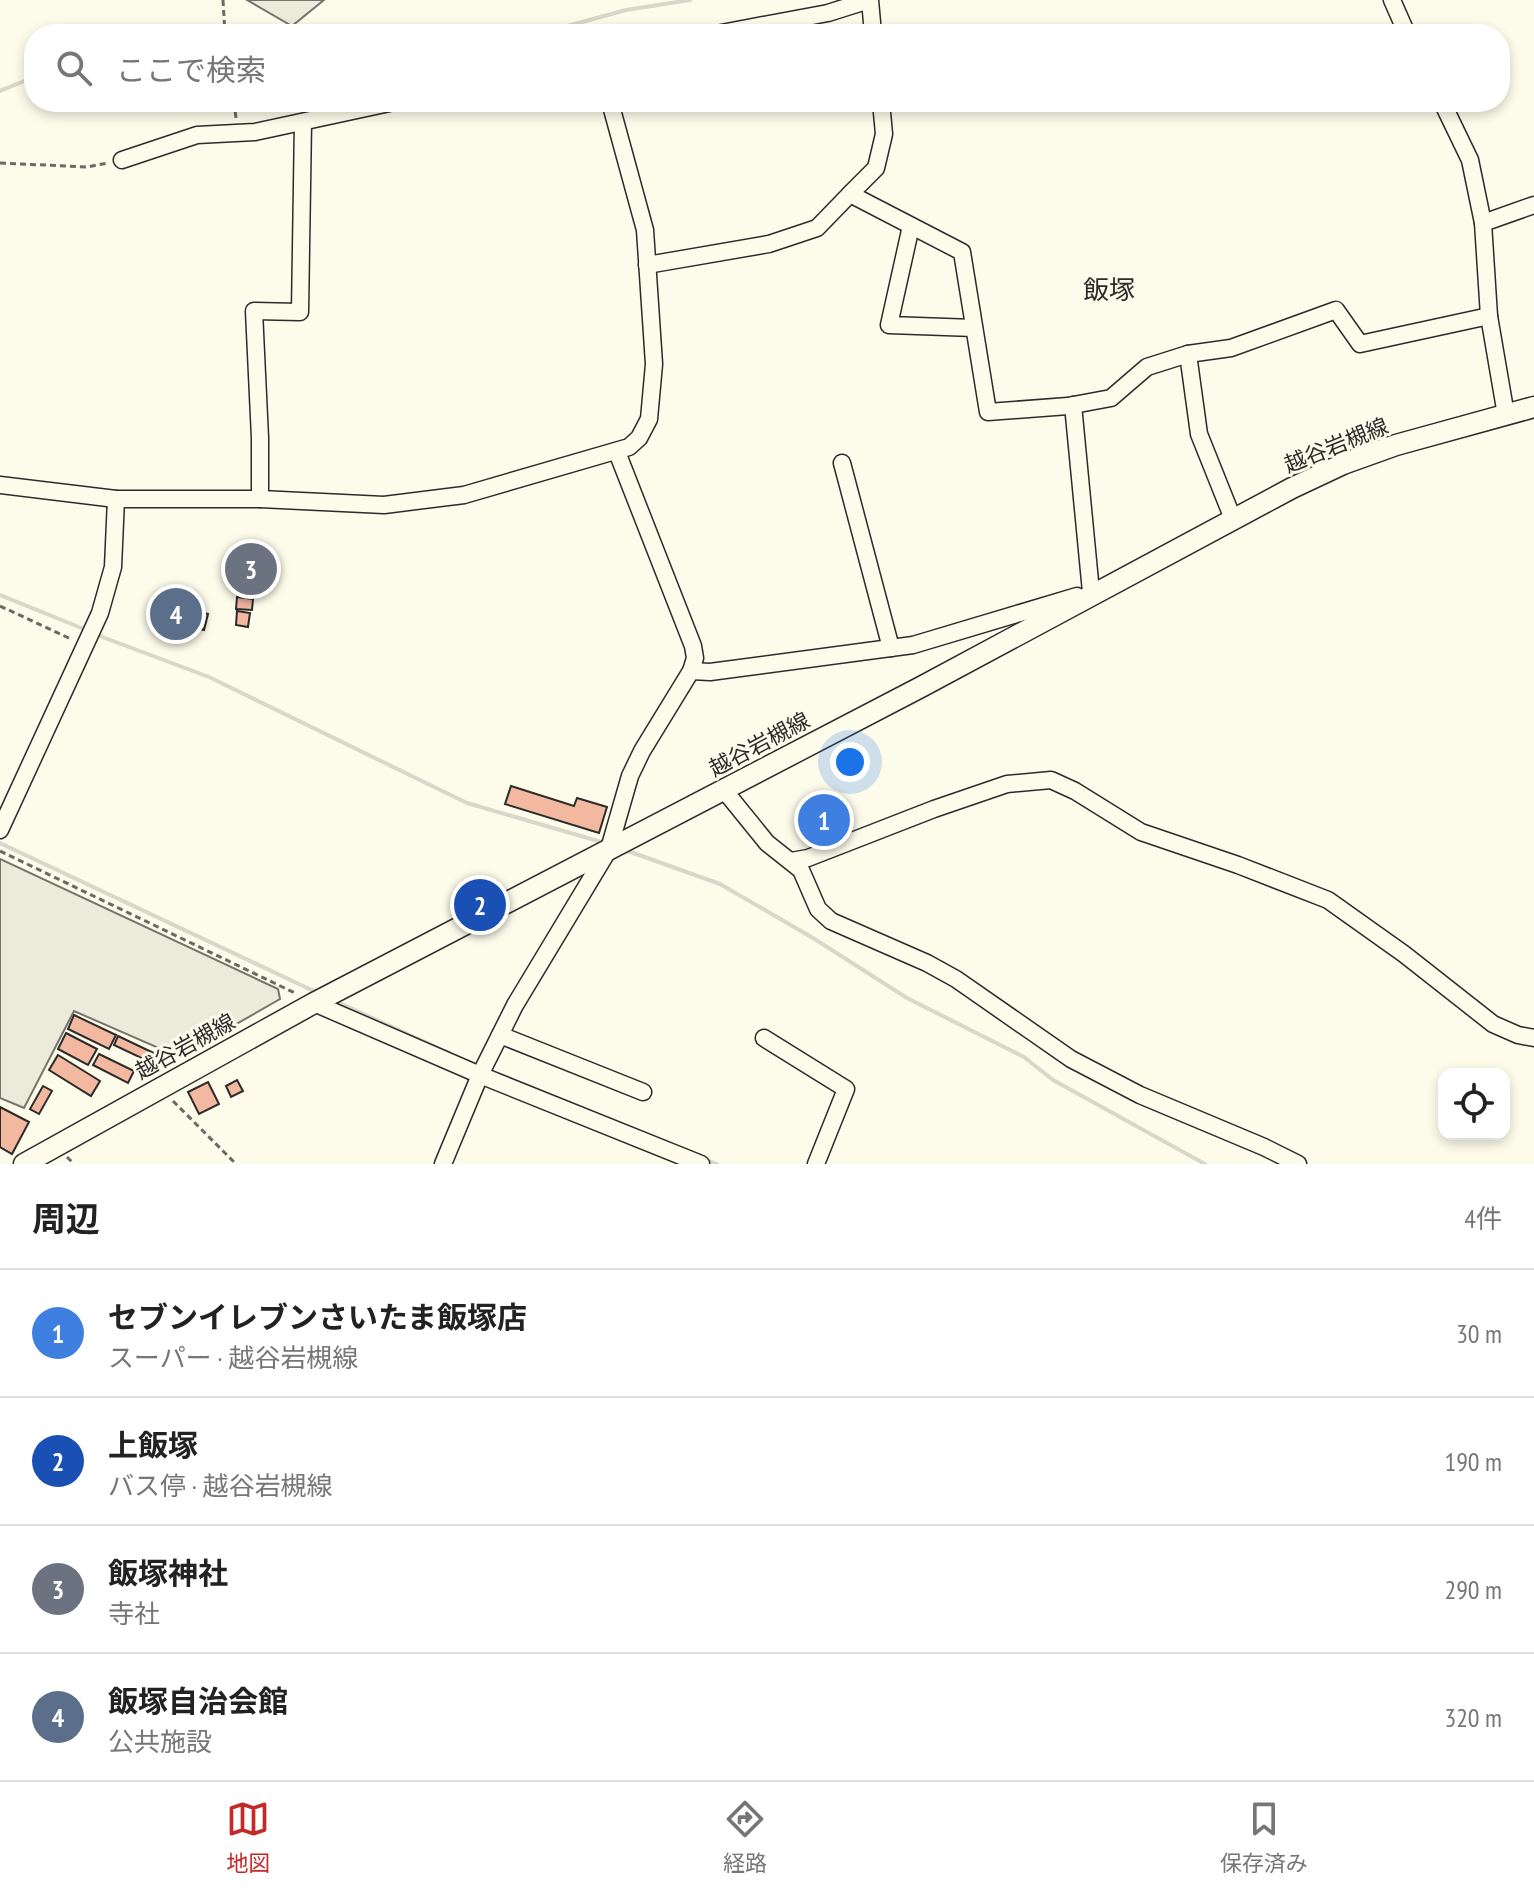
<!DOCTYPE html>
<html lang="ja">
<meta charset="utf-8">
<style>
body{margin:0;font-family:"PT Sans Narrow","Noto Sans JP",sans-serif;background:#f2f2f2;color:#222}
.controls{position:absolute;right:24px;bottom:24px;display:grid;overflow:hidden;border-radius:16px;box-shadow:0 4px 12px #0003}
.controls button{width:72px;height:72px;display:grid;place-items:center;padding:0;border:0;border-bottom:2px solid #e0e0e0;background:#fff;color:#222;font:40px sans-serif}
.you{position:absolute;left:850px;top:762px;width:28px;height:28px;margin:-20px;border:6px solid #fff;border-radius:50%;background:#1a73e8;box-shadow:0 0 0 12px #1a73e833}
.badge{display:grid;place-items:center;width:52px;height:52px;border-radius:50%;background:#c62828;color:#fff;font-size:26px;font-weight:700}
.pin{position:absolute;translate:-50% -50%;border:4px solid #fff;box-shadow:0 2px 8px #0006}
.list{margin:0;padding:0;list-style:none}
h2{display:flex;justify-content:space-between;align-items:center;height:104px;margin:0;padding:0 32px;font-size:34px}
h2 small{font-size:26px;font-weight:400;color:#767676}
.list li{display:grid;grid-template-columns:52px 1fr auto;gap:24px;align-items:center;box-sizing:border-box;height:128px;padding:0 32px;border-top:2px solid #e0e0e0}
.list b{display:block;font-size:30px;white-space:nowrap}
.list p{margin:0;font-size:26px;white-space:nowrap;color:#767676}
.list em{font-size:26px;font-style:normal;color:#767676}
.icon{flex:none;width:44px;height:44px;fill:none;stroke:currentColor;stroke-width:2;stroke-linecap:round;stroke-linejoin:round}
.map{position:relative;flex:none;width:1534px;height:1164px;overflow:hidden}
.search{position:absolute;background:#fff;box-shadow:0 4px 12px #0003;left:24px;right:24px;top:24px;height:88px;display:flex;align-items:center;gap:20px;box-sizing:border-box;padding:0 28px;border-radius:32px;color:#767676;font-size:30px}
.sheet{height:616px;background:#fff}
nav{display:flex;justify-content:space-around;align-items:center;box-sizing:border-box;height:112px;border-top:2px solid #e0e0e0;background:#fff;font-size:22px;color:#767676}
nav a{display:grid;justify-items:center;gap:4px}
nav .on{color:#c62828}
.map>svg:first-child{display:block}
.green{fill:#ecebdb;stroke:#74746e;stroke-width:2}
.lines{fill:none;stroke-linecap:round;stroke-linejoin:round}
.stream{stroke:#d8d7c9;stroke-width:4}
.building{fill:#f2b8a0;stroke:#2b2b2b;stroke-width:2}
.minor-casing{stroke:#2b2b2b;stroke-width:19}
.major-casing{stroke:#2b2b2b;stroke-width:23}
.path{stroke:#6a6964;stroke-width:3;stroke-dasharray:6 4;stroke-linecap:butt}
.minor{stroke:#fdfbea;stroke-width:16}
.major{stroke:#fdfbea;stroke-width:20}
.labels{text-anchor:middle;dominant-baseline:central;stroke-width:6;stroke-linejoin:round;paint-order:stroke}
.street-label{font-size:22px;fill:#2b2b2b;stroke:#fdfbea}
.quarter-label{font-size:26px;fill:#2b2b2b;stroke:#fdfbea}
</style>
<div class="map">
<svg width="1534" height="1164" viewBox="0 0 1534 1164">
<rect width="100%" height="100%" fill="#fdfbea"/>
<g class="green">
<polygon points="247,0 324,0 292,26"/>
<polygon points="0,859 278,989 280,999 179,1057 74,1011 24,1108 0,1098"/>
</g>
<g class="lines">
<g class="stream">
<polyline points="134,34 170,28 220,34"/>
<polyline points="400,34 410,31 418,34"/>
<polyline points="538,34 626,10 690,0"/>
<polyline points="0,91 34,77"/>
<polyline points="0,595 89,631"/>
<polyline points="97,635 209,677 467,803 605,843"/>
<polyline points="0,843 318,993"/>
<polyline points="625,850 720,884 813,938 907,998 1024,1057 1053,1080 1205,1164"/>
<polyline points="333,1000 449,1053"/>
<polyline points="704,1159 717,1164"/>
</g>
</g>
<g class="building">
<polygon points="237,597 253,599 252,610 236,609"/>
<polygon points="169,604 208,614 204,630 148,616 151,605 168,609"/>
<polygon points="237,611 250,613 248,627 236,625"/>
<polygon points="511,786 574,806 577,798 607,807 599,833 505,804"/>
<polygon points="839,804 848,822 812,841 803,823"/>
<polygon points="74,1015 116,1035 109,1049 68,1029"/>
<polygon points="66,1033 97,1049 88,1065 58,1049"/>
<polygon points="118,1036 160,1056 156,1065 114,1045"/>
<polygon points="99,1054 134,1071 128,1083 93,1065"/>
<polygon points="58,1055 100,1081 91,1096 49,1070"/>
<polygon points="237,1080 243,1091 231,1097 226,1086"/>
<polygon points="208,1082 219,1104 199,1114 188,1092"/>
<polygon points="43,1086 52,1091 39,1114 30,1109"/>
<polygon points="0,1107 29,1122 12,1154 0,1147"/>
</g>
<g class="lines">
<defs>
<g id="minor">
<polyline points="870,0 873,34"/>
<polyline points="1392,0 1407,34"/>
<polyline points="716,34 828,13 869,0"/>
<polyline points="1442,102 1470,160 1483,223 1489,316 1506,415"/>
<polyline points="122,160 197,135 255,132 394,102"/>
<polyline points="850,194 876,168 884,134 881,102"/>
<polyline points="1483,223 1534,205"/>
<polyline points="911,226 889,325 974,328"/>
<polyline points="647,265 769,244 817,228 850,194 962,252 988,412 1068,406 1111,398 1147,367 1188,354 1231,348 1336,310 1360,344 1489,316"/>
<polyline points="1188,354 1199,434 1233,519"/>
<polyline points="1073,405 1091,592"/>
<polyline points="842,463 891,648"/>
<polyline points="0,485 116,499 260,499 384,505 464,495 629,447 639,438 649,419 654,364 645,230 610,102"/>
<polyline points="260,499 260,438 254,311 300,312 303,122"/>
<polyline points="691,671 710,672 913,645 1077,596"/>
<polyline points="724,790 767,843 801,870 818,909 831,921 927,963 956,979 1071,1059 1140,1095 1264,1147 1298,1164"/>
<polyline points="0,830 100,613 113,567 116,499"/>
<polyline points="791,861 808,858 934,809 1007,784 1051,780 1075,791 1141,832 1238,865 1328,900 1404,954 1493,1024 1518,1035 1534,1038"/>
<polyline points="314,1003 480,1075 701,1164"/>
<polyline points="500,1035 643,1092"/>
<polyline points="764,1038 846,1089 816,1164"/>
<polyline points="443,1164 480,1075 515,1005 609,849 630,776 642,751 691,671 695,658 693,646 617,452"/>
</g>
<polyline id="major" points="24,1164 314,1003 921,687 1292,488 1343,464 1396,445 1534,407"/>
</defs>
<use href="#minor" class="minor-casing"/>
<use href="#major" class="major-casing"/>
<g class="path">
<polyline points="223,0 225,34"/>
<polyline points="234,102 236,118"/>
<polyline points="0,163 87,167 108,163"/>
<polyline points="0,606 71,639"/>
<polyline points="0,851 297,994"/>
<polyline points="173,1101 236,1164"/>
<polyline points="67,1157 74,1164"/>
</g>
<use href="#minor" class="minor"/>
<use href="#major" class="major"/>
</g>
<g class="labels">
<g class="street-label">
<text transform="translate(1336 445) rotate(-22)">越谷岩槻線</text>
<text transform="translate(759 744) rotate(-28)">越谷岩槻線</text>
<text transform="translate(185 1046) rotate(-29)">越谷岩槻線</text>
</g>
<g class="quarter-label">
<text x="1109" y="289">飯塚</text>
</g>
</g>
</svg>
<div class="controls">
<button><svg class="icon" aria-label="locate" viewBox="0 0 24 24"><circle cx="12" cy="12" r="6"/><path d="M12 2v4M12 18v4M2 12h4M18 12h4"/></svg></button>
</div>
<div class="you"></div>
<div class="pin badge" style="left:824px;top:820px;background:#3f7fe0">1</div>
<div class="pin badge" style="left:480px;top:905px;background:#1a4fb4">2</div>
<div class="pin badge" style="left:251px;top:569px;background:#6b7280">3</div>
<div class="pin badge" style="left:176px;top:614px;background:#5c6f8a">4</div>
<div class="search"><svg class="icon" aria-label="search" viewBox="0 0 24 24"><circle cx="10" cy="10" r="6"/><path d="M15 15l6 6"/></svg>ここで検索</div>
</div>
<section class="sheet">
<h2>周辺<small>4件</small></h2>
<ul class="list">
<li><span class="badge" style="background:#3f7fe0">1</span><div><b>セブンイレブンさいたま飯塚店</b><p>スーパー · 越谷岩槻線</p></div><em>30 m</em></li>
<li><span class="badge" style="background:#1a4fb4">2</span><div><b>上飯塚</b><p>バス停 · 越谷岩槻線</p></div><em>190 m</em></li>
<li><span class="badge" style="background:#6b7280">3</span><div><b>飯塚神社</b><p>寺社</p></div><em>290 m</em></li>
<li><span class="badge" style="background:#5c6f8a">4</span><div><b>飯塚自治会館</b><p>公共施設</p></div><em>320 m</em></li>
</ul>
</section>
<nav>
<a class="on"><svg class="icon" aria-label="map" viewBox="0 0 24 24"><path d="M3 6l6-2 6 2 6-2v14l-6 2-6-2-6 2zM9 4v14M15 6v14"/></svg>地図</a>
<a><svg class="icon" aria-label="directions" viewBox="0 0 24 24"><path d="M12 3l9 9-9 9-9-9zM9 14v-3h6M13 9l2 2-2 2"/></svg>経路</a>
<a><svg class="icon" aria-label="saved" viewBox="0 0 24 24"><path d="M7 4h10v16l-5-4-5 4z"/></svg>保存済み</a>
</nav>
